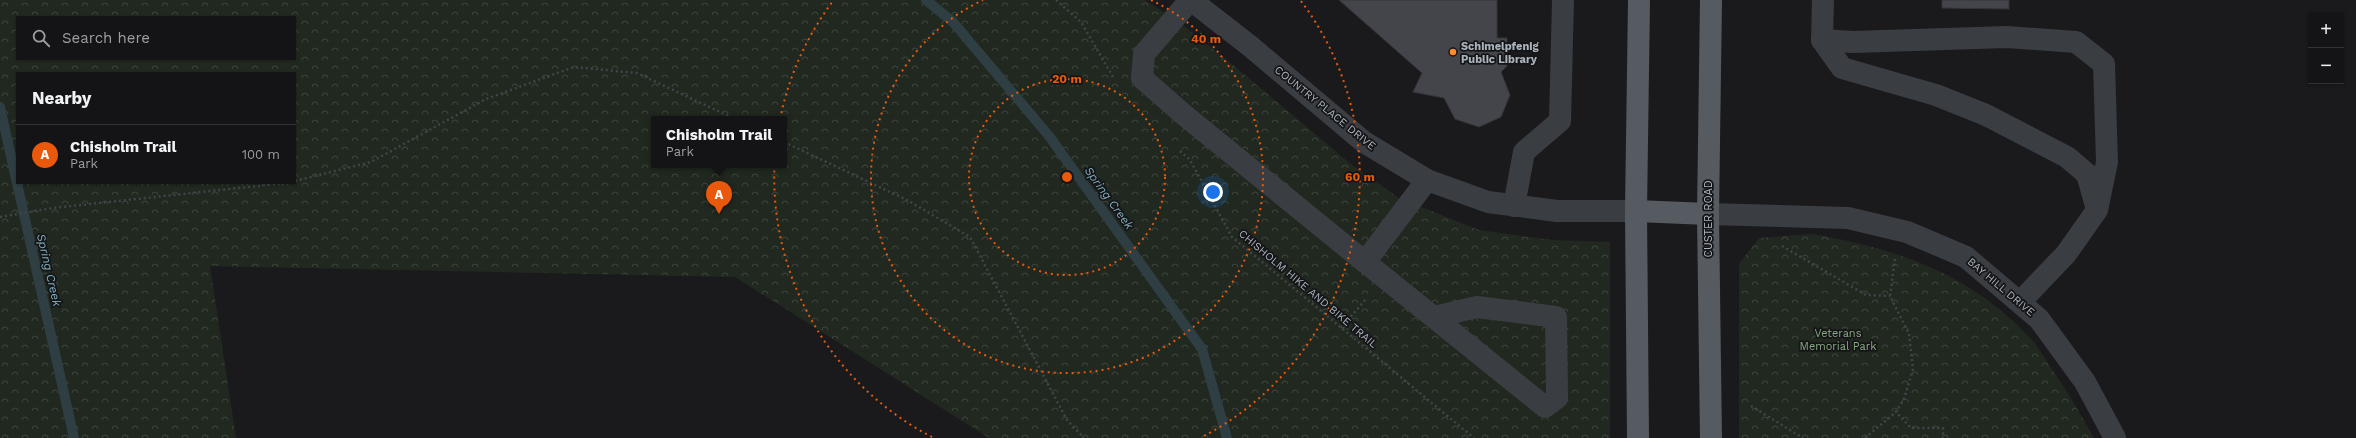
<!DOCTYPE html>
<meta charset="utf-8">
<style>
body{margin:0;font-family:"Work Sans",sans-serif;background:#1d1d1f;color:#f1f3f6}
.controls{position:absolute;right:12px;top:12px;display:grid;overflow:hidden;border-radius:0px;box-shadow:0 1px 3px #0004}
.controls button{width:36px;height:36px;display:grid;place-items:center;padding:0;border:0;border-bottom:1px solid #333335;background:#141416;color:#f1f3f6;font:20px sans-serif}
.you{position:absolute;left:1213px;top:192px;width:14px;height:14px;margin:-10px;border:3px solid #fff;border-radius:50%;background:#1a73e8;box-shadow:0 0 0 6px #1a73e833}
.badge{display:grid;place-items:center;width:26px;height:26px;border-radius:50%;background:#ea580c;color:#fff;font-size:13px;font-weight:700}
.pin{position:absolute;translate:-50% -33px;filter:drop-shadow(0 1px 2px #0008)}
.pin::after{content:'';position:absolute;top:21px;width:14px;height:12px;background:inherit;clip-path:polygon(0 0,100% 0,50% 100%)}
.popup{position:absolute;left:651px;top:116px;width:136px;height:52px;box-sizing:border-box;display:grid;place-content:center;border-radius:0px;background:#141416;filter:drop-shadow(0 1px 3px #0005);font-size:13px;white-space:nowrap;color:#9d9ea1}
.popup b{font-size:15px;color:#f1f3f6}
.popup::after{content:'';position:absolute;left:50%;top:100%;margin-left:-8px;border:8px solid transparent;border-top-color:#141416}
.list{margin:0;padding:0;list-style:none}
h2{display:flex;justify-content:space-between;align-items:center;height:52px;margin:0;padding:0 16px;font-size:17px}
h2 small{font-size:13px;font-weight:400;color:#9d9ea1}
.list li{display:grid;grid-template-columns:26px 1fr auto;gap:12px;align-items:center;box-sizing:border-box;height:60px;padding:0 16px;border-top:1px solid #333335}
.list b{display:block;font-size:15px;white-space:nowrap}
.list p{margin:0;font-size:13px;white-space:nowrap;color:#9d9ea1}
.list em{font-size:13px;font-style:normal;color:#9d9ea1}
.icon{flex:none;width:22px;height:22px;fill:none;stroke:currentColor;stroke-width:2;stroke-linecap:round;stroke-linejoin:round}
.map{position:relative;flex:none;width:2356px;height:438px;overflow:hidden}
.search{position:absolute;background:#141416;box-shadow:0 1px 3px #0004;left:16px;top:16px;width:280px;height:44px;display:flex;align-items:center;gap:10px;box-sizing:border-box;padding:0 14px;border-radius:0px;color:#9d9ea1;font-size:15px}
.panel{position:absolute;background:#141416;box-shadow:0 1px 3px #0004;left:16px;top:72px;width:280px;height:112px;border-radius:0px}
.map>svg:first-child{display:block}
.forest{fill:url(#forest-crowns);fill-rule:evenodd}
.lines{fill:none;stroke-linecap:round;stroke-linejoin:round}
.stream{stroke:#2e3e42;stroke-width:10}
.building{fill:#44454a;stroke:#343539}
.path{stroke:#404549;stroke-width:2.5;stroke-dasharray:2 3;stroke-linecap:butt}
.minor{stroke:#3a3d42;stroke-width:22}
.major{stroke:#565b61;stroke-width:22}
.ring{fill:none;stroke:#e8590c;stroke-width:2;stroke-dasharray:2 4}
.poi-dot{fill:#ff8d2f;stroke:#151518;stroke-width:1.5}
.labels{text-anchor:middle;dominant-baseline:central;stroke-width:3.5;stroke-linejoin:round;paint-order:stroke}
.poi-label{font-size:11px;font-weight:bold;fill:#abb4bd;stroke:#151518;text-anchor:start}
.street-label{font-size:11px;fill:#abb4bd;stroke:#151518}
.park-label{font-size:11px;fill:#87aa80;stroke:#151518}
.water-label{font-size:12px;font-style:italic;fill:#7facbb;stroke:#151518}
.centre{fill:#e8590c;stroke:#151518;stroke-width:2}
.ring-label{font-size:12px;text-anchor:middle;font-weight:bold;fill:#e8590c;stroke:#151518;stroke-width:3.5;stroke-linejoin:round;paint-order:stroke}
</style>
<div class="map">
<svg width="2356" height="438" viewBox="0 0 2356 438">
<defs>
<pattern id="forest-crowns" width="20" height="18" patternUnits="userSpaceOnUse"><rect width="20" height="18" fill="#20281f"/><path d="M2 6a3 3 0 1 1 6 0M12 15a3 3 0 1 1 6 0" fill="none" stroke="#3e453e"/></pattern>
</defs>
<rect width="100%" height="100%" fill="#1a1a1d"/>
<g class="forest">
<path d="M0,0H1145L1179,22L1238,69L1352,165L1399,198L1479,230L1552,240L1610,242V438H989L735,277L210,266L236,438H0ZM17,17H295V59H17ZM17,73H295V183H17ZM654,119H784V165H654Z"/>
<path d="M1812,234C1899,249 1971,274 2032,340C2039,348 2044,357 2049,365C2066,389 2080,413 2094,438H1739V264L1759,238Z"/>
</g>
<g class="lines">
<g class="stream">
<polyline points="926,0 953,22 1049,136 1202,349 1227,438"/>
<polyline points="0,107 74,438"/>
</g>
</g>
<g class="building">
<polygon points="1339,0 1497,0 1497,38 1507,38 1507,66 1501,72 1510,95 1501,117 1479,127 1455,119 1444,98 1413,92 1422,73"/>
<polygon points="1942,0 2009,0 2009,9 1942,8"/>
</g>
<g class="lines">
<g class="path">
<polyline points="1056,0 1081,22 1113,77"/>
<polyline points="784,142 907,200 970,237 1067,420 1084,438"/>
<polyline points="1180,151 1190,160 1232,237 1474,438"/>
<polyline points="295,181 371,162 486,99 574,67 637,73 735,119"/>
<polyline points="0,217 53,208 285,183"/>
<polyline points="1782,246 1866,295 1890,296"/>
<polyline points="1895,259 1890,296 1909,334 1913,369 1904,399 1896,412 1911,428 1943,428 1943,438"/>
<polyline points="1341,328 1366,299"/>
<polyline points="1751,406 1803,438"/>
<polyline points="1865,438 1896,412"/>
</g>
<g class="minor">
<polyline points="1190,0 1144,54 1142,78 1183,114 1365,262 1427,180"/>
<polyline points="1191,0 1250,46 1364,142 1427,180 1488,202 1557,211 1636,211"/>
<polyline points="1823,0 1822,40 1853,42 2007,37 2076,42 2104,64 2107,162 2097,210 2066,254 2020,302"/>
<polyline points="1822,40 1842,68 1936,95 1986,115 2067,157 2087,174 2096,206"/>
<polyline points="1514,206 1524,152 1560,121 1563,0"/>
<polyline points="1708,214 1848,218 1907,232 1966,257 2039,319 2085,382 2115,438"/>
<polyline points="1365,262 1545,407 1557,398 1556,317 1477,307 1434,317"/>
</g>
<g class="major">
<polyline points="1711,0 1708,214 1711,438"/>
<polyline points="1636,211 1708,214"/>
<polyline points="1638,438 1636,211 1639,0"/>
</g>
</g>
<g class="ring">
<circle cx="1067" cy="177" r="98"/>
<path d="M1151 0A196 196 0 1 1 983 0"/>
<path d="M932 437A293 293 0 0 1 833 1M1301 1A293 293 0 0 1 1202 437"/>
</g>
<circle class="poi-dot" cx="1453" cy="52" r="4"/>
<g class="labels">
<g class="poi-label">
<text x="1461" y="46">Schimelpfenig<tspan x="1461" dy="13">Public Library</tspan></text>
</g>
<g class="street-label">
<text transform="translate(1325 108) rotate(39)">COUNTRY PLACE DRIVE</text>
<text transform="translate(1708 219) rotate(-90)">CUSTER ROAD</text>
<text transform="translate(2001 287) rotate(40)">BAY HILL DRIVE</text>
<text transform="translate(1308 289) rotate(40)">CHISHOLM HIKE AND BIKE TRAIL</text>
</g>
<g class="park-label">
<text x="1838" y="333">Veterans<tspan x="1838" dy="13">Memorial Park</tspan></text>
</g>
<g class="water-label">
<text transform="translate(1109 198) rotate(54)">Spring Creek</text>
<text transform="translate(49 270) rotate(77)">Spring Creek</text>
</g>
</g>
<circle cx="1067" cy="177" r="6" class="centre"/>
<g class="ring-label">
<text x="1206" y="43">40 m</text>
<text x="1067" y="83">20 m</text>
<text x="1360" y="181">60 m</text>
</g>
</svg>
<div class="controls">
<button>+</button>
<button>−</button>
</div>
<div class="you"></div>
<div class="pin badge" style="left:719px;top:214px">A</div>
<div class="popup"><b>Chisholm Trail</b>Park</div>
<div class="search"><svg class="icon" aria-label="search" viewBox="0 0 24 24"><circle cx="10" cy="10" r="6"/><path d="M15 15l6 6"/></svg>Search here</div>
<section class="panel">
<h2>Nearby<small></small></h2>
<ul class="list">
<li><span class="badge">A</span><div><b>Chisholm Trail</b><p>Park</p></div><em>100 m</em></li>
</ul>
</section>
</div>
